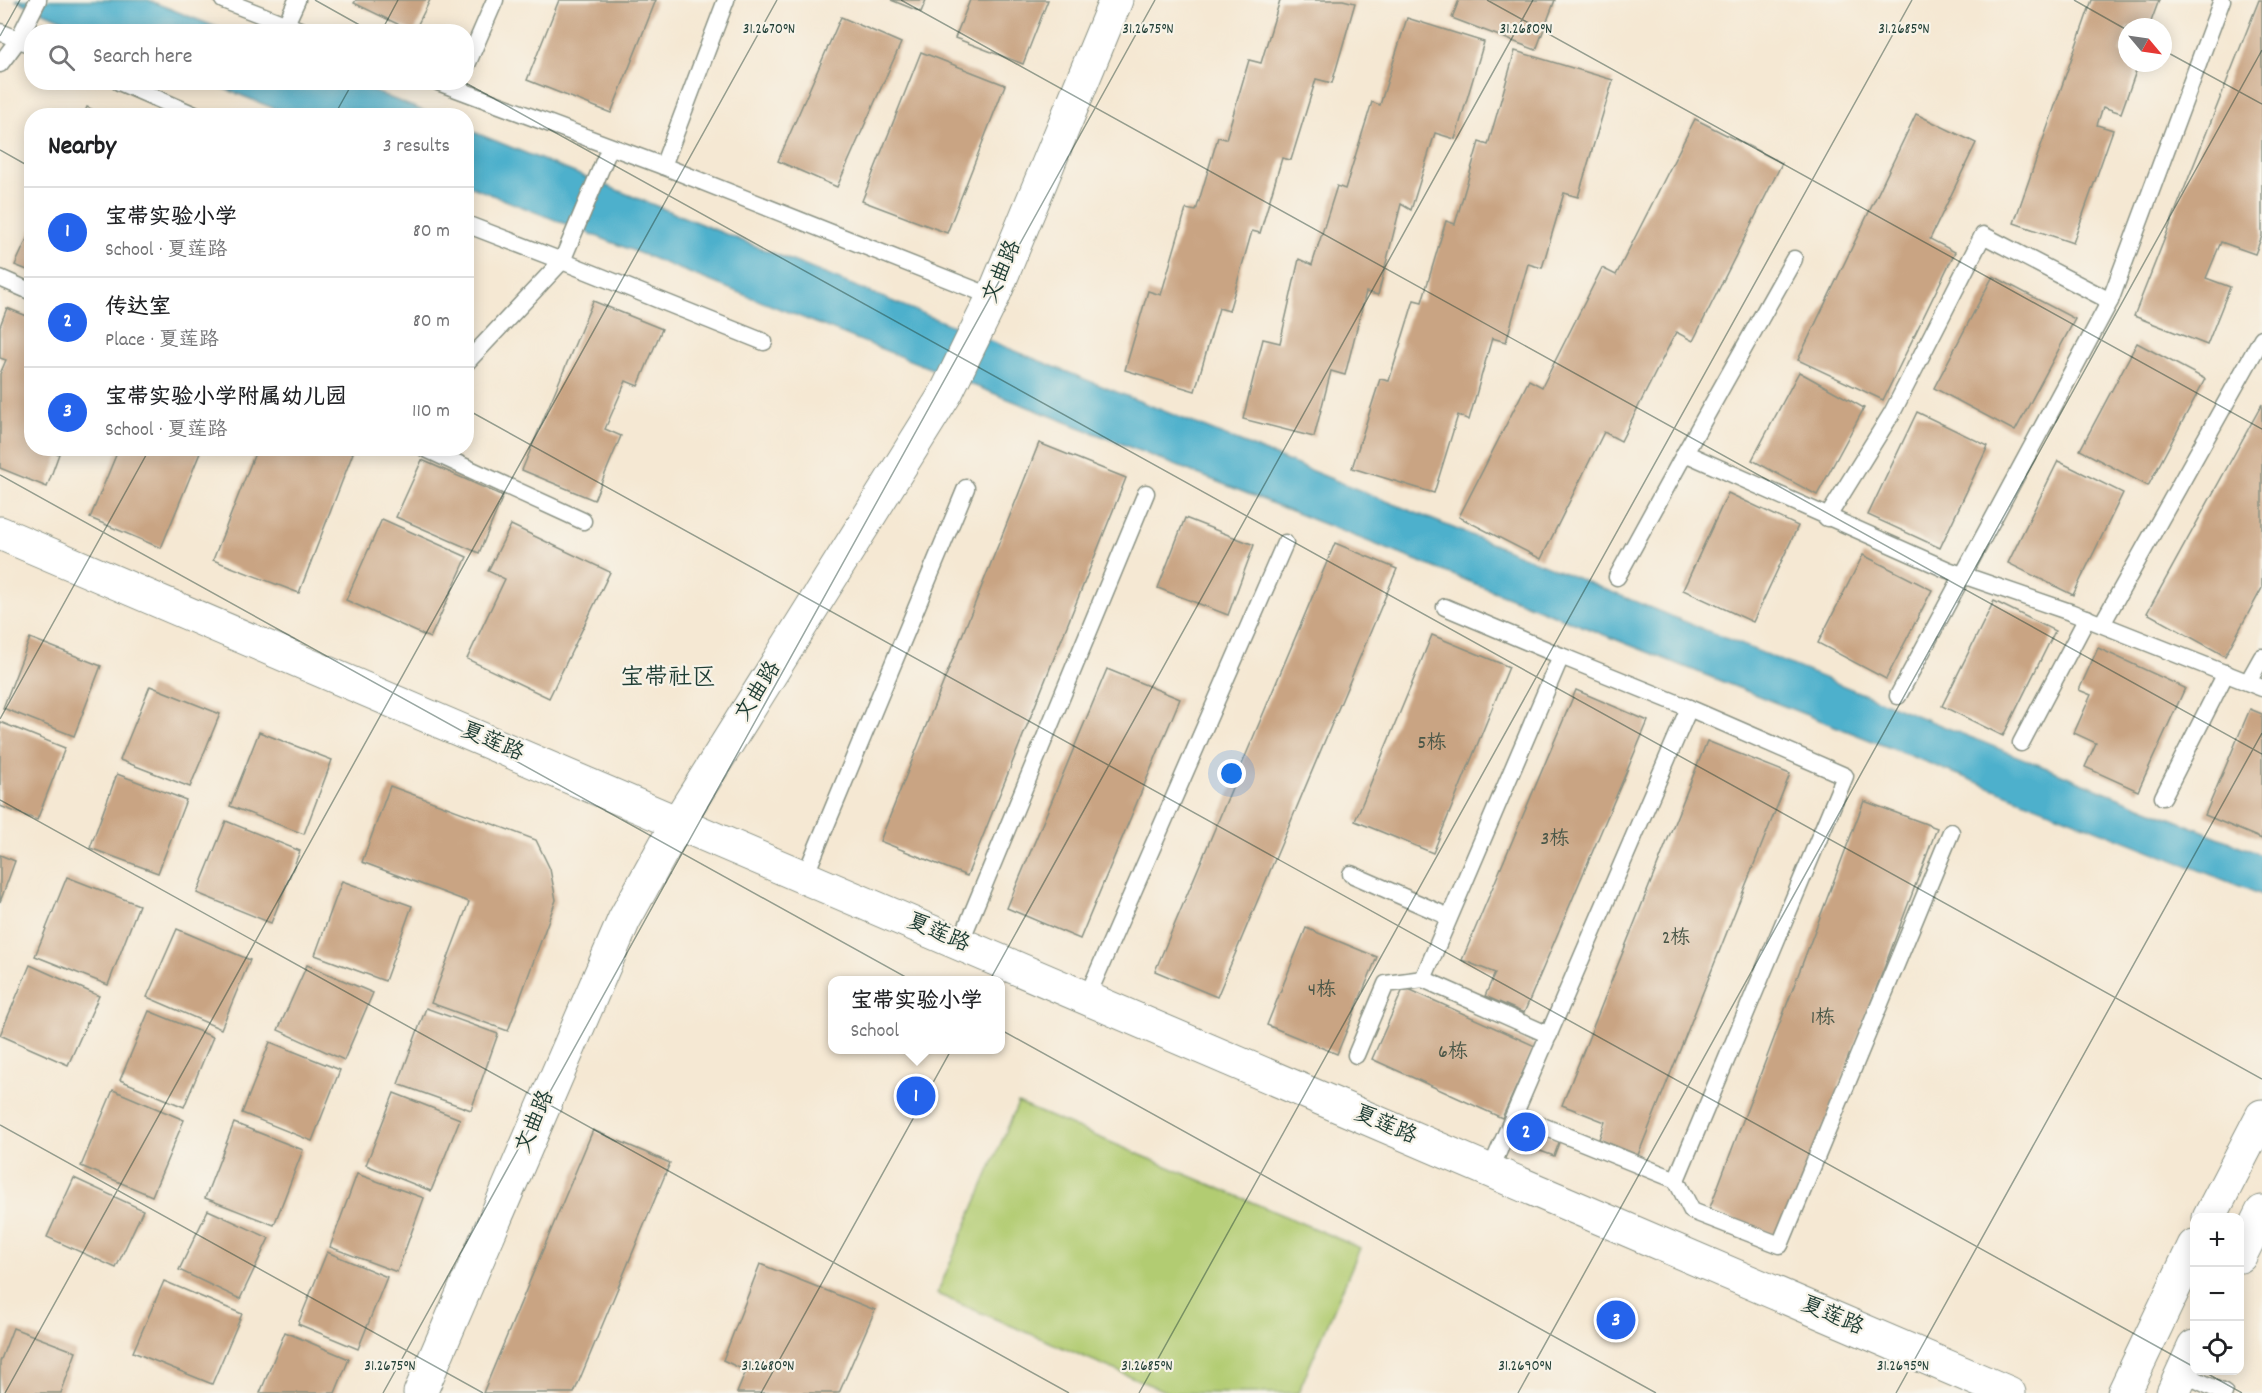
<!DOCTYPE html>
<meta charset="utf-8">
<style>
body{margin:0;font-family:Dekko,"LXGW WenKai TC",sans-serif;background:#f2f2f2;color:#202124}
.controls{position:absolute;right:18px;bottom:18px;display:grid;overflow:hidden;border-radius:12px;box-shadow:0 3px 15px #0003}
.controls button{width:54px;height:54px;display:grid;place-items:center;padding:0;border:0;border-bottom:2px solid #e0e0e0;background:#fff;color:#202124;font:30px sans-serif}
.compass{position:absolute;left:2118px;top:18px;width:54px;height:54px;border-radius:50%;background:#fff;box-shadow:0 3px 15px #0003;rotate:119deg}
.you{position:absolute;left:1232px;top:774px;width:21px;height:21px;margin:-15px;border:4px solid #fff;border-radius:50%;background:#1a73e8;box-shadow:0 0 0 9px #1a73e833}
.badge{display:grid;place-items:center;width:39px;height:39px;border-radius:50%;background:#2563eb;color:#fff;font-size:20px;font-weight:700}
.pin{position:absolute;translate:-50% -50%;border:3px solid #fff;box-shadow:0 2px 6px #0006}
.popup{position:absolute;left:828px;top:976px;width:177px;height:78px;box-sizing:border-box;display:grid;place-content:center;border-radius:12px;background:#fff;filter:drop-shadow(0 2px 4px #0005);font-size:20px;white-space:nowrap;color:#757577}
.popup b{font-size:22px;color:#202124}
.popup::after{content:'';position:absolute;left:50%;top:100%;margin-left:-12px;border:12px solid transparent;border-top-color:#fff}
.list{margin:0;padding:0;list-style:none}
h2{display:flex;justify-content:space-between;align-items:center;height:78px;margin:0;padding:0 24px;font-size:26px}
h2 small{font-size:20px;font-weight:400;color:#757577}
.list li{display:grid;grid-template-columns:39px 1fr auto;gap:18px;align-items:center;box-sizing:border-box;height:90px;padding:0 24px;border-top:2px solid #e0e0e0}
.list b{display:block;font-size:22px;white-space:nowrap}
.list p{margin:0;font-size:20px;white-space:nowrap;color:#757577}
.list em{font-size:20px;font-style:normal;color:#757577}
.icon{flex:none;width:33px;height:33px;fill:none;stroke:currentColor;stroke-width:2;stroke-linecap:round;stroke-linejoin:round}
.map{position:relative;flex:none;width:2262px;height:1393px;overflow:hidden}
.search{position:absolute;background:#fff;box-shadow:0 3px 15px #0003;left:24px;top:24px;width:450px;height:66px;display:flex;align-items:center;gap:15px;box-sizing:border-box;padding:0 21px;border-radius:24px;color:#757577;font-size:22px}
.panel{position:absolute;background:#fff;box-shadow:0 3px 15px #0003;left:24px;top:108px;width:450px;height:348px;border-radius:24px}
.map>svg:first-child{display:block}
.green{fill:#b2cc72;stroke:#688453;stroke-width:1.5}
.water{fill:#4db0cc;stroke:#367680;stroke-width:1.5}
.building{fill:#c9a483}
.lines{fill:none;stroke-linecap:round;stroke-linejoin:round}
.lane-casing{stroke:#8a9284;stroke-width:19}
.secondary-casing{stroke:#8a9284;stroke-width:35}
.lane{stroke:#fff;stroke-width:16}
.secondary{stroke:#fff;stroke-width:33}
.ticks{fill:none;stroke:#1f3d34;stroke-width:1.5;stroke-opacity:0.45}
.labels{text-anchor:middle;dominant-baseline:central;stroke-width:4.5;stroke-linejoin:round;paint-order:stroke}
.number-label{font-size:20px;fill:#4a5748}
.street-label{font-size:22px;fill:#1f3d34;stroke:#f7f3e8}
.neighbourhood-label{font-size:24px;fill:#1f3d34;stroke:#f7f3e8}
.ticks-label{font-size:15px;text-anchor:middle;fill:#1f3d34;stroke:#f7f3e8;stroke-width:4.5;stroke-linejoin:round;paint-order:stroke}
</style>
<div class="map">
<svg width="2262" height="1393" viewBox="0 0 2262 1393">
<rect width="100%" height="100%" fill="#f7f3e8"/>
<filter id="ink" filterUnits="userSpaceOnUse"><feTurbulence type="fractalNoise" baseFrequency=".0167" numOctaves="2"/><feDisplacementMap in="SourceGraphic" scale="12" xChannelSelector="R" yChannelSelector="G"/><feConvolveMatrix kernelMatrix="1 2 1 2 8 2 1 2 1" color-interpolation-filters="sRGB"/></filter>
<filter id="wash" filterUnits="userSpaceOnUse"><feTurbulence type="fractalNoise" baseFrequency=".008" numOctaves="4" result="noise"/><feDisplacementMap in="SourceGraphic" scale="24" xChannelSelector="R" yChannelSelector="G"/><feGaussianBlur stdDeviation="1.35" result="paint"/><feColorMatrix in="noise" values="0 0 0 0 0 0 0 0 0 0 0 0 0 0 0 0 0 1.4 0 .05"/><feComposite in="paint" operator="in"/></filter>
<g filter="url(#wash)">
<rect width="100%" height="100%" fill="#f5e8d3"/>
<polygon class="green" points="1018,1103 1360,1248 1298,1393 1169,1393 937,1294"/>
<g class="water">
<polygon points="15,0 148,0 226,31 89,31"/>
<polygon points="210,83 352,83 434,115 291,115"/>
<polygon points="466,129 2262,855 2262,895 467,185"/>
</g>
<g id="blocks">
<g class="building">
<polygon points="356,0 430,0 414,32 354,3"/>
<polygon points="559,0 656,0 611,113 527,80"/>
<polygon points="891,0 926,0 921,12"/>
<polygon points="970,0 1048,0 1023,64 955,38"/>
<polygon points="1280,0 1343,0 1355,3 1332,83 1316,79 1291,160 1282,158 1260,233 1252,231 1229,311 1219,308 1195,391 1125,370 1148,291 1161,295 1186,209 1196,211 1218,137 1226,139 1249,60 1261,63"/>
<polygon points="1459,0 1555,0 1536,50 1452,18"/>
<polygon points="2092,0 2159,0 2149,27 2127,27 2121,52 2127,54 2127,63 2139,63 2121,113 2103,107 2097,125 2113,130 2073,243 2014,223"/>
<polygon points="2259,0 2262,0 2262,236 2255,254 2221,242 2206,278 2230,287 2207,345 2134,316"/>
<polygon points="841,17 901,43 837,187 778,161"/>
<polygon points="1407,18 1484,42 1455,139 1435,133 1411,210 1401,204 1378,295 1366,292 1345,375 1331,371 1314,437 1243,419 1263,339 1280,343 1299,259 1312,265 1337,186 1345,189 1372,102 1380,105"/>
<polygon points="1515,51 1613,80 1578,197 1564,193 1542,268 1528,264 1506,342 1492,338 1469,420 1458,415 1434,493 1352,468 1380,379 1389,381 1414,300 1422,302 1446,221 1455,224 1479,142 1488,145"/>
<polygon points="921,52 1005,85 947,233 862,201"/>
<polygon points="87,107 106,116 83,116"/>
<polygon points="1916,114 1976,143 1930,239 1955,252 1883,400 1798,360"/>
<polygon points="1695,119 1782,163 1693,341 1676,332 1621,441 1604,432 1541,559 1459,517 1529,380 1542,387 1602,268 1616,275"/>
<polygon points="32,228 32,272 15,265"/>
<polygon points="1993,276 2075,319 2015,431 1934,388"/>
<polygon points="593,301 662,329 638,386 626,381 605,429 621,436 594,500 522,470"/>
<polygon points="7,308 32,318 32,448 45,448 59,454 47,487 0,468 0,374 6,360 0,358 0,326"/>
<polygon points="2137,343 2205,379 2148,486 2080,450"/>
<polygon points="1799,372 1864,408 1817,495 1752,460"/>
<polygon points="2262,404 2262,588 2225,656 2147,613"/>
<polygon points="1917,412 1988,446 1940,548 1868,515"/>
<polygon points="1039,443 1126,478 967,876 880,841"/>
<polygon points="119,448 202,448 161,548 90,518"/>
<polygon points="257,448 341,448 353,453 299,593 213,560"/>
<polygon points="422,460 503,496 479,553 396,517"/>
<polygon points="2058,461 2123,493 2073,595 2008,563"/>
<polygon points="1728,493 1798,526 1753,622 1683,590"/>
<polygon points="1185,518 1254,545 1228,615 1158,588"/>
<polygon points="382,519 467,557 430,638 346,600"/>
<polygon points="511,525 610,572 549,698 467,659 505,579 488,571"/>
<polygon points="1335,543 1397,569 1217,997 1155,971"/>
<polygon points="1863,555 1932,590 1886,679 1818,643"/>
<polygon points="1994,601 2055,631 2003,736 1942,706"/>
<polygon points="1432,635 1509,667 1433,853 1355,821"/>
<polygon points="30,638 101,666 74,736 3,708"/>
<polygon points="2098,648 2185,688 2138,791 2085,767 2096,743 2074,733 2091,695 2079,690"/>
<polygon points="1107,669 1180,699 1080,939 1007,908"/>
<polygon points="150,686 220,714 190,787 120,760"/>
<polygon points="1576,690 1648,721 1524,1013 1485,996 1495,973 1462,960"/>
<polygon points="2250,709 2262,714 2262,839 2205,815"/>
<polygon points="0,722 65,748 37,820 0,806"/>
<polygon points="259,732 332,760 304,834 230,806"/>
<polygon points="1707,741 1790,774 1638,1155 1599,1139 1605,1122 1562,1105"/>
<polygon points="117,774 186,800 158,873 90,848"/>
<polygon points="390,786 536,840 550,869 556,900 508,1031 431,1003 469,902 362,862"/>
<polygon points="1864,801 1937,828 1782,1238 1709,1210"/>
<polygon points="226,821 300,851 271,923 197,893"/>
<polygon points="0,855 15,861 0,902"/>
<polygon points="67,877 139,905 108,985 35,956"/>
<polygon points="342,881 412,906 385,981 315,955"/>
<polygon points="1306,928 1377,957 1337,1054 1267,1025"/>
<polygon points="177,929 250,960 221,1029 147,997"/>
<polygon points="30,965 99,996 68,1065 0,1035"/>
<polygon points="307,965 373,993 344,1060 278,1030"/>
<polygon points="1404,987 1535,1046 1502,1118 1372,1059"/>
<polygon points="426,1008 498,1034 471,1110 398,1084"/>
<polygon points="149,1011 213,1037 184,1107 120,1080"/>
<polygon points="270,1042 340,1070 312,1141 242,1113"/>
<polygon points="113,1090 184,1120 152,1196 81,1166"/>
<polygon points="394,1093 460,1119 431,1191 366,1165"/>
<polygon points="234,1123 303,1150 274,1225 205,1198"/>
<polygon points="1517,1124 1560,1140 1554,1156 1510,1140"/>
<polygon points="593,1130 670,1163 574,1393 483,1393"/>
<polygon points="357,1174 424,1198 397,1272 330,1247"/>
<polygon points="74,1178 143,1210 116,1268 47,1237"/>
<polygon points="208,1210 269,1238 240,1299 179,1270"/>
<polygon points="327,1252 387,1277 358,1349 298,1324"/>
<polygon points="760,1264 875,1310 839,1393 737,1393 746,1371 723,1360"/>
<polygon points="164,1281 242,1314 212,1384 133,1352"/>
<polygon points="13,1328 76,1352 61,1393 0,1393 0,1362"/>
<polygon points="285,1332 349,1359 335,1393 260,1393"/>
</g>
</g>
</g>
<g filter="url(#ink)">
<use href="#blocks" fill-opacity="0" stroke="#8a9284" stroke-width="1.5"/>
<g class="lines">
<defs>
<g id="lane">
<polyline points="223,0 305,32"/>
<polyline points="286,24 297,0"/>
<polyline points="0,32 32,45"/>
<polyline points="0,64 18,40 38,0"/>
<polyline points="466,67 495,0"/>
<polyline points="119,82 197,116"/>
<polyline points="438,82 663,166 993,297"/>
<polyline points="610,147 562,261 764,342"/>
<polyline points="663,166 726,0"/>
<polyline points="466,224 562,261 466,363"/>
<polyline points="0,278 32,292"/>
<polyline points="2110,301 2222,0"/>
<polyline points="424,448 583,521"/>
<polyline points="1685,453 1794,259"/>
<polyline points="1827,518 1892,413 1983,235 2110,301 1898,696"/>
<polyline points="1617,577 1685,453 1948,570 2070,612 2262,688"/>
<polyline points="1445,607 1561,656"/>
<polyline points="2102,624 2262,338"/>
<polyline points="2248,682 2262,657"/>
<polyline points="2021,743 2087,618"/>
<polyline points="2163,797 2226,673"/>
<polyline points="1351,874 1449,917"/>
<polyline points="805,876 966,488"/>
<polyline points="960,943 1146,493"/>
<polyline points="1423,979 1561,656 1689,708"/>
<polyline points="1087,997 1285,543"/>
<polyline points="1356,1055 1386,984 1423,979 1549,1035"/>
<polyline points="1490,1171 1689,708 1845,776 1676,1180 1515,1115"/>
<polyline points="1676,1180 1692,1211 1780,1245 1951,832"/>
<polyline points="2182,1373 2224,1393"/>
</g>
<g id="secondary">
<polyline points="0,533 2009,1393"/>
<polyline points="2209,1218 2262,1116"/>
<polyline points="2240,1256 2262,1212"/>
<polyline points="420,1393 624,920 678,822 946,393 993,297 1116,0"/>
<polyline points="2124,1393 2194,1246"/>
<polyline points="2173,1393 2194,1347"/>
</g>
</defs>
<use href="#lane" class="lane-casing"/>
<use href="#secondary" class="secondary-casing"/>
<use href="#lane" class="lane"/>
<use href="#secondary" class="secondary"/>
</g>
</g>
<path class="ticks" d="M315,0L372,32M901,0L2262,754M1487,0L2262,429M2074,0L2127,30M381,32L398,0M0,36L20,0M2163,50L2262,104M464,82L2262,1079M334,116L353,82M0,150L32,168M466,409L2194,1367M0,475L1656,1393M0,719L150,448M0,800L1069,1393M0,1125L483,1393M2201,1370L2242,1393M5,1393L777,0M383,1393L1155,0M761,1393L1533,0M1139,1393L1912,0M1518,1393L2262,50M1896,1393L2262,733"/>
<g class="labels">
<g class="number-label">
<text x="1432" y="744">5栋</text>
<text x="1555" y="840">3栋</text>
<text x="1676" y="939">2栋</text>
<text x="1322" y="991">4栋</text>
<text x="1823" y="1019">1栋</text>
<text x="1453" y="1053">6栋</text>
</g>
<g class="street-label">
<text transform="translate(1003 272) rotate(-67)">文曲路</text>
<text transform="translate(759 692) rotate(-58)">文曲路</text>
<text transform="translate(492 743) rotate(23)">夏莲路</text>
<text transform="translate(938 934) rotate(23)">夏莲路</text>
<text transform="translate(536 1122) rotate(-67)">文曲路</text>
<text transform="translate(1385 1126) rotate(23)">夏莲路</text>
<text transform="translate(1832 1317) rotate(23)">夏莲路</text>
</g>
<g class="neighbourhood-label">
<text x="668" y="679">宝带社区</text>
</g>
</g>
<g class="ticks-label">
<text x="769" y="33">31.2670°N</text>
<text x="1148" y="33">31.2675°N</text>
<text x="1526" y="33">31.2680°N</text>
<text x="1904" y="33">31.2685°N</text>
<text x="390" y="1370">31.2675°N</text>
<text x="768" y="1370">31.2680°N</text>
<text x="1147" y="1370">31.2685°N</text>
<text x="1525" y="1370">31.2690°N</text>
<text x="1903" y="1370">31.2695°N</text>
</g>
</svg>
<div class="controls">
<button>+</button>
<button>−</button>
<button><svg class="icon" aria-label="locate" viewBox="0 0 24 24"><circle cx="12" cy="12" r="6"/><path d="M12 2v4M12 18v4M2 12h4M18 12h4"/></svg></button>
</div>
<svg class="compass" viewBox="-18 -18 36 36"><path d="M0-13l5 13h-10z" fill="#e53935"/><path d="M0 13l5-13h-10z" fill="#757577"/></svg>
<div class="you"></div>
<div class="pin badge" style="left:916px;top:1096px">1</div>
<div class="popup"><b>宝带实验小学</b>School</div>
<div class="pin badge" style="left:1526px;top:1132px">2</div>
<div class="pin badge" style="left:1616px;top:1320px">3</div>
<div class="search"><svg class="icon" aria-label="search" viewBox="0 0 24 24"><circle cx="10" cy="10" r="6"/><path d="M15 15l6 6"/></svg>Search here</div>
<section class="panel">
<h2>Nearby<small>3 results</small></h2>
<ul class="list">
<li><span class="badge">1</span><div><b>宝带实验小学</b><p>School · 夏莲路</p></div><em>80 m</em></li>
<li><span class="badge">2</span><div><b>传达室</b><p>Place · 夏莲路</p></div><em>80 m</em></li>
<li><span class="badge">3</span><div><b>宝带实验小学附属幼儿园</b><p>School · 夏莲路</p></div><em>110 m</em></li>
</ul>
</section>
</div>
